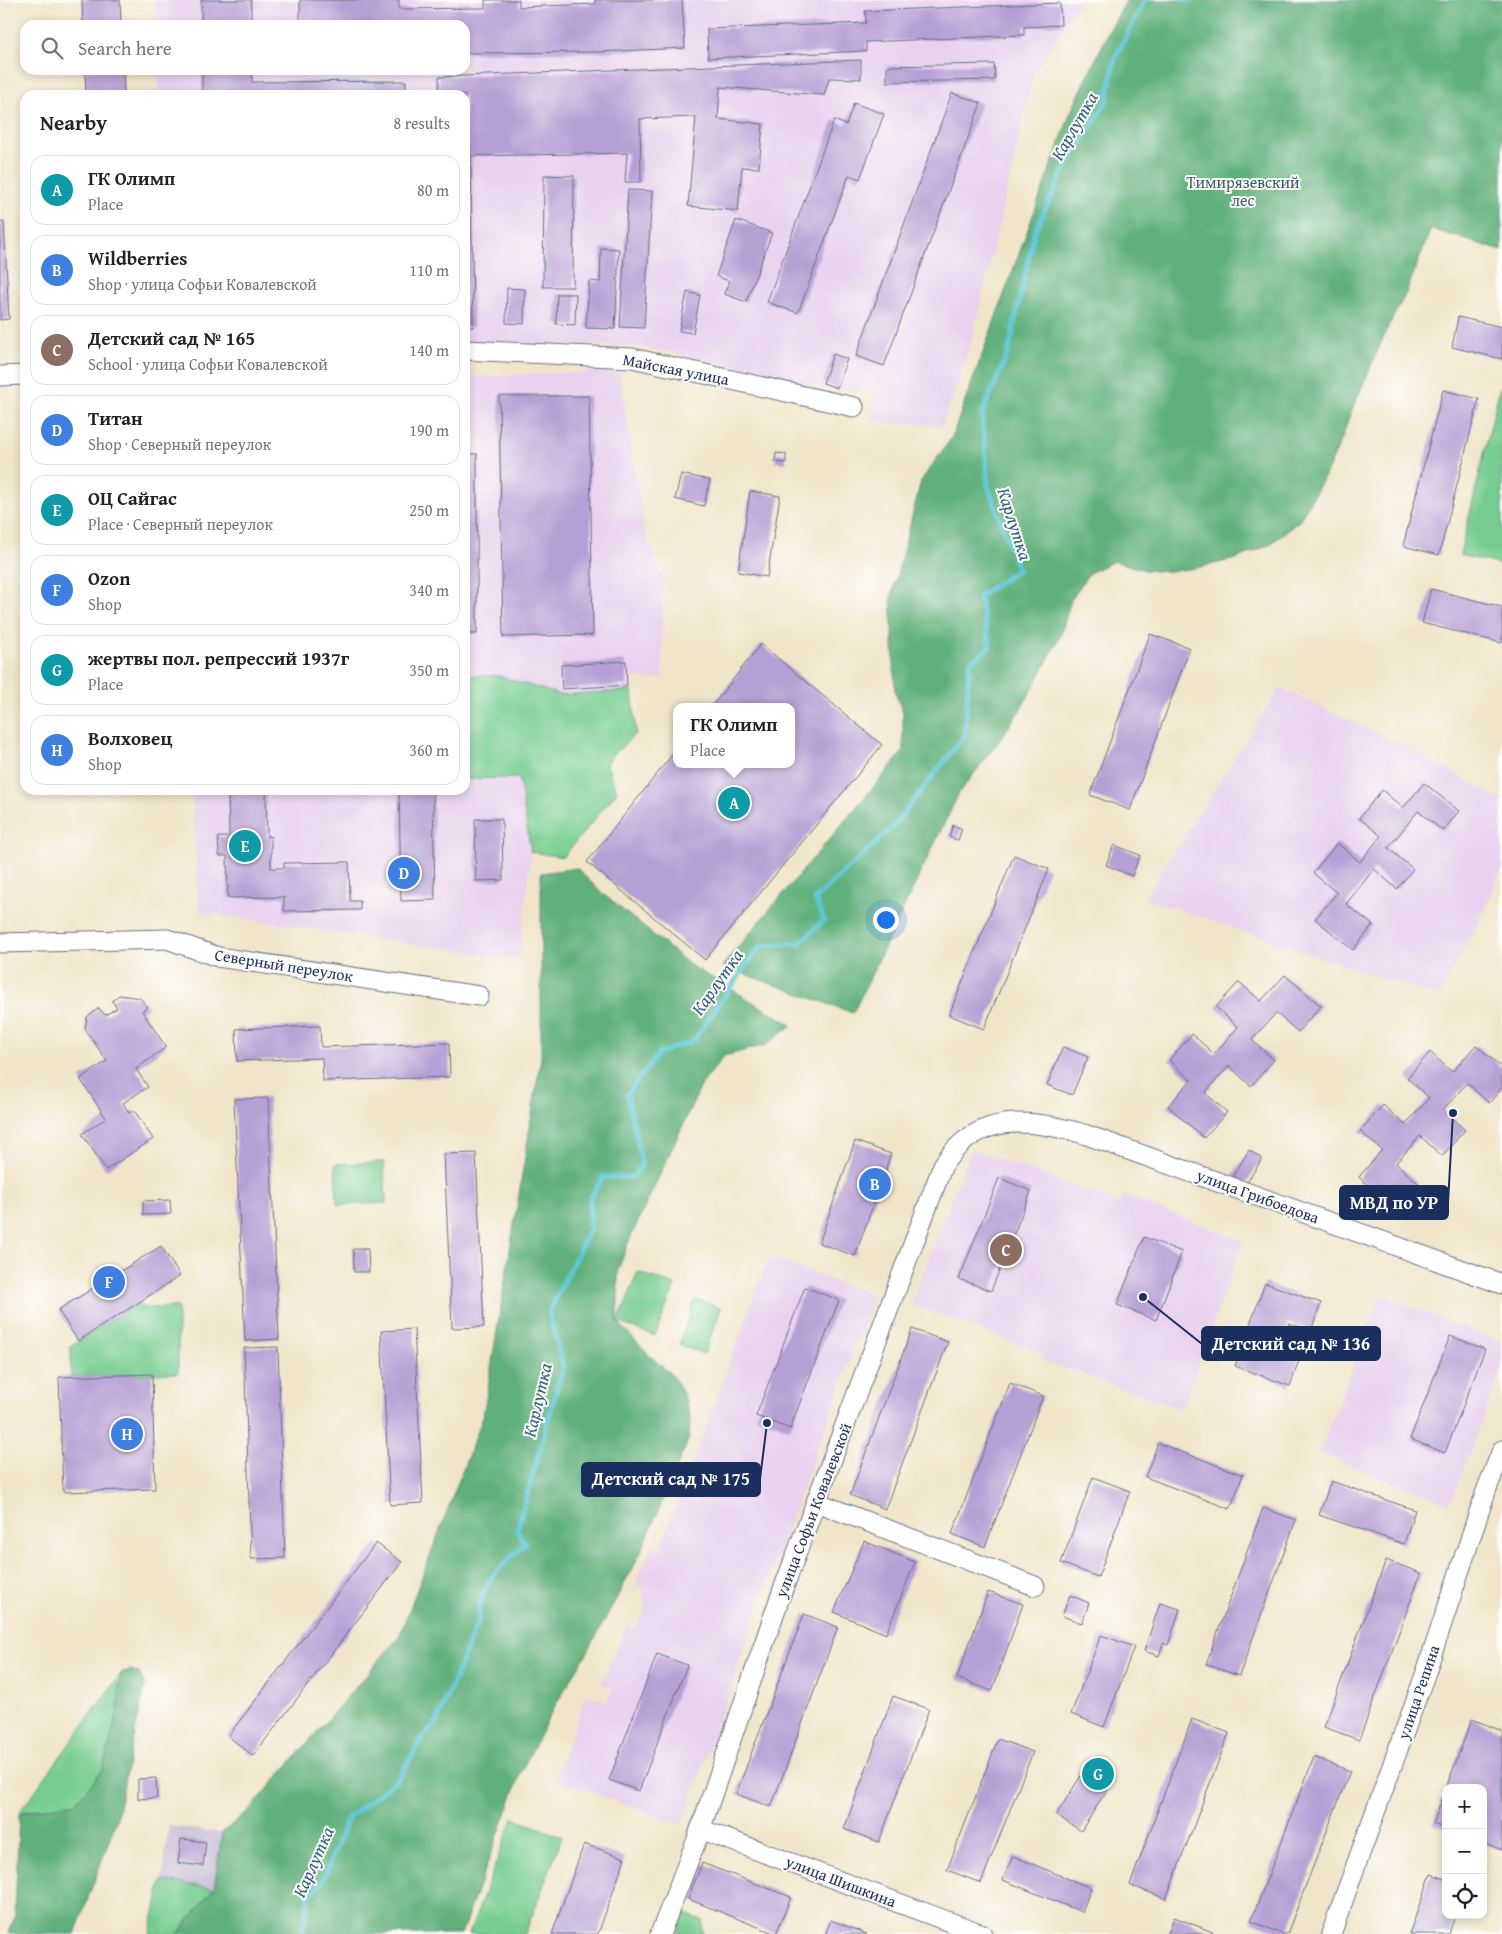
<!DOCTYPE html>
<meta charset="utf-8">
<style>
body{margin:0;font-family:"Gentium Book Plus",serif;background:#f6f6f6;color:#222}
.controls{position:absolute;right:15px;bottom:15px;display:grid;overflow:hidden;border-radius:10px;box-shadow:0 2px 8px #0003}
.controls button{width:45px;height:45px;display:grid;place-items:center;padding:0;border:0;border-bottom:1px solid #e0e0e0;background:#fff;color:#222;font:25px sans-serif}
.you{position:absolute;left:885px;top:919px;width:18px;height:18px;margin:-12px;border:4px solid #fff;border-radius:50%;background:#1a73e8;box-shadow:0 0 0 8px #1a73e833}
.badge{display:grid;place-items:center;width:32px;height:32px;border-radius:50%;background:#b5179e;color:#fff;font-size:16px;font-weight:700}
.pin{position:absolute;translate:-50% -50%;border:2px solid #fff;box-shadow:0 1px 5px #0006}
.popup{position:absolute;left:673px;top:703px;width:122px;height:65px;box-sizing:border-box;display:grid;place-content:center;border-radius:10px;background:#fff;filter:drop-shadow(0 1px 4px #0005);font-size:16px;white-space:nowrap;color:#767676}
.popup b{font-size:19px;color:#222}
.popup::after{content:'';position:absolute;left:50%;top:100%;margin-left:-10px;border:10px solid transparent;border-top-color:#fff}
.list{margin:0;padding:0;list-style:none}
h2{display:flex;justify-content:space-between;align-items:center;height:65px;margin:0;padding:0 20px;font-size:21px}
h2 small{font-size:16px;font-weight:400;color:#767676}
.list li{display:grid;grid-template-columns:32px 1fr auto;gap:15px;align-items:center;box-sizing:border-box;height:70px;margin:0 10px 10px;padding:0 10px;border:1px solid #e0e0e0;border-radius:15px}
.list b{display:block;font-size:19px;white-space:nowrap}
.list p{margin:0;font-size:16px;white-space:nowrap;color:#767676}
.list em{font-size:16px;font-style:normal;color:#767676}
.icon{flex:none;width:28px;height:28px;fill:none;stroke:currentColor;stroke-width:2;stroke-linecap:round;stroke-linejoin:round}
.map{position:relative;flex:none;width:1502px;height:1934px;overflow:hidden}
.search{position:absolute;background:#fff;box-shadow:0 2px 8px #0003;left:20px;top:20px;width:450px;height:55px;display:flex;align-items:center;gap:12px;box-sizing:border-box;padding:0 18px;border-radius:15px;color:#767676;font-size:19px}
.panel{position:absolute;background:#fff;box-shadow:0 2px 8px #0003;left:20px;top:90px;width:450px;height:705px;border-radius:15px}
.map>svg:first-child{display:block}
.built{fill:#e8d2ef}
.industrial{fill:#c9bfd8}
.green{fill:#77cd91;stroke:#497e78}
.forest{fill:#61b07b;stroke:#3e706c}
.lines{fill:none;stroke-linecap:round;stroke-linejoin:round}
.stream{stroke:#5dc7d8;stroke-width:5}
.building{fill:#b69fd5}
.minor-casing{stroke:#666f83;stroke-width:21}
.minor{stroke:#fff;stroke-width:19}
.labels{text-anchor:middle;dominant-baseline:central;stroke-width:4;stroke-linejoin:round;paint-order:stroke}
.park-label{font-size:16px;fill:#375e6d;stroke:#fdfcf7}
.street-label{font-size:16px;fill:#1b2f5e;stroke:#fdfcf7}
.water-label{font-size:18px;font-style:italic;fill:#2f5d83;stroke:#fdfcf7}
.leader{fill:none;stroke:#1b2f5e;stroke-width:2}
.callout-dot{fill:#1b2f5e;stroke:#fdfcf7;stroke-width:2}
.callout{fill:#1b2f5e;stroke:#1b2f5e;stroke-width:2}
.callout-label{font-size:18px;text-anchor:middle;font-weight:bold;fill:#fff}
</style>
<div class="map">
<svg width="1502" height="1934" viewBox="0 0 1502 1934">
<rect width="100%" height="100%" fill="#fdfcf7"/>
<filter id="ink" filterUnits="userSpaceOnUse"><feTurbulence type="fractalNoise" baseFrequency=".02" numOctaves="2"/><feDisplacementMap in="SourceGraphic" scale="10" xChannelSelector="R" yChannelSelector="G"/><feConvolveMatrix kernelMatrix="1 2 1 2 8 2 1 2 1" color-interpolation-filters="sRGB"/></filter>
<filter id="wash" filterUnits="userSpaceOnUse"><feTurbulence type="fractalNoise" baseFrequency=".0096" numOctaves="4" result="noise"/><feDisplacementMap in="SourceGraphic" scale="20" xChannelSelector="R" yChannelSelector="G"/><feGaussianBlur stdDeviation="1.12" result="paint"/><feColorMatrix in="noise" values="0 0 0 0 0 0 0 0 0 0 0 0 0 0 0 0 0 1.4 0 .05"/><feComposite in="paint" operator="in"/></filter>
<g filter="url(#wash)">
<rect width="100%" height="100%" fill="#f0e5c9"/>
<g class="built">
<polygon points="155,0 1081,0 1034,73 973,336 943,425 885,423 872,419 873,390 836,390 638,346 465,342 465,95 159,95 158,70 465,70 465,25 156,25"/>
<polygon points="619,371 645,534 663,578 662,679 632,678 632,690 561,695 499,676 465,675 465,377"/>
<polygon points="1280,688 1409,748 1502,800 1502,868 1485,910 1438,997 1144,898"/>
<polygon points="519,778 531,852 519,960 199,912 192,790 465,790 465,779"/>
<polygon points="971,1149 1119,1203 1123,1195 1243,1241 1182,1409 1041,1360 1043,1354 911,1304"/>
<polygon points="769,1257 874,1296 765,1589 682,1825 555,1779 586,1695 607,1702 612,1688 601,1684 627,1625 635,1628 645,1608 643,1589 636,1584 652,1546 660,1549"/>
<polygon points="1381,1295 1502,1342 1502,1370 1450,1504 1319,1453"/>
</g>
<polygon class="industrial" points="169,1826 222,1833 214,1888 162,1881"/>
<g class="green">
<polygon points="1500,387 1502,388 1502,565 1460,555"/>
<polygon points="465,675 499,676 561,695 632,690 636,733 606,763 617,792 563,857 531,852 519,778 465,779"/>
<polygon points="384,1162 386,1203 337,1205 335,1164"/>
<polygon points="638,1272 675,1285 655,1336 618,1322"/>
<polygon points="695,1299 721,1308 704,1354 679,1345"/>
<polygon points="139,1303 144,1308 178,1307 178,1373 71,1377 71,1346"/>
<polygon points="122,1672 119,1685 118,1711 102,1771 76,1802 19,1813"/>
<polygon points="513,1818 562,1837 525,1934 469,1934"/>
<polygon points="162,1881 214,1888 178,1934 150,1934"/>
<polygon points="685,1914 702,1920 703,1934 677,1934"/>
</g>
<g class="forest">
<polygon points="1127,0 1502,0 1502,251 1431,229 1406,293 1386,331 1350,415 1341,441 1325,476 1299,521 1269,545 1236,559 1196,568 1167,572 1145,570 1114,561 1089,573 1071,600 1060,637 1025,702 1000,740 959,793 853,1013 722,966 903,752 903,714 895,691 891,599 921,481 952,437 1070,114 1109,31"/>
<polygon points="577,868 602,893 690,965 792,1025 766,1045 724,1056 702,1084 628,1243 618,1270 618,1322 649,1355 672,1375 684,1395 690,1417 689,1438 640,1554 587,1653 553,1709 523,1768 461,1934 178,1934 214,1888 222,1833 252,1807 399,1637 483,1417 541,1058 541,873"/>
<polygon points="131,1670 139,1673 145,1686 116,1821 75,1934 9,1934 15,1914 19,1813 76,1802 102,1771 118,1711 119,1685 122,1672"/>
</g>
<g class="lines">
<g class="stream">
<polyline points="1184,0 1193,0"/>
<path d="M302,1934L310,1894L322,1883L348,1818L398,1779L423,1737L436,1724L478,1621C478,1583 500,1568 525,1544L517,1530L563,1367L549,1312L590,1228V1199L603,1177H632L642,1165L627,1094L659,1053L693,1041L760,946L799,944L824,920L815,899L893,827L964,736L970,662L990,647L979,596L1018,570L988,486L982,414L1008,353L1034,233L1064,170L1107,101L1115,58L1145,0"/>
</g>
</g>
<g id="blocks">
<g class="building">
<polygon points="82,0 120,0 121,25 83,25"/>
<rect x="201" y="0" width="50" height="25"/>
<polygon points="300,0 399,0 399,9 485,8 485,0 519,0 519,7 596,4 595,0 682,0 685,48 598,52 465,53 465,25 300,25"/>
<polygon points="1060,3 1061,25 1024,27 1024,35 866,42 866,51 708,58 707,29 866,23 865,11"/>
<polygon points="861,60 861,79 829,78 824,95 720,87 718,119 763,124 759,168 742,167 738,211 688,206 696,117 640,119 641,182 625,182 627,153 471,156 473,327 465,327 465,95 439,95 439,77"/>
<polygon points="994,64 995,80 887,82 887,66"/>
<polygon points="85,70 123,70 124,95 86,95"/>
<polygon points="202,70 252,70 252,82 406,81 406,95 202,95"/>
<polygon points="952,93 981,103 884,366 856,356"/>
<polygon points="854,103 884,114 860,179 849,175 798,313 767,302 834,120 846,125"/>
<polygon points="544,175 574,176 573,287 543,287"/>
<polygon points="628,190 652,191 644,328 620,327"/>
<polygon points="736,220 772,233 746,302 724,294 729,281 716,276"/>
<polygon points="0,222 4,222 9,319 0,320"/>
<polygon points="601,248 619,249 615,329 586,328 589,281 600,282"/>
<polygon points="507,288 525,289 524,324 506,323"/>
<polygon points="687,292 700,295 693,333 679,331"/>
<polygon points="557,294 576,294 575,325 556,324"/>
<polygon points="1458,317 1502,327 1502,359 1452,347"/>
<polygon points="833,354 847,359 837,388 823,383"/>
<polygon points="1443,390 1479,399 1439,555 1403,546"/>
<polygon points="499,396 589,396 593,635 503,637"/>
<polygon points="776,453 786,454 786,463 775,462"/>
<rect x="465" y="454" width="12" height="180"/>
<polygon points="681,474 710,480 704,506 675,499"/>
<polygon points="750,491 780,496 767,577 738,572"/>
<polygon points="1431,589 1502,607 1502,643 1422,623"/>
<polygon points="1150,634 1190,648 1130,810 1090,795"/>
<polygon points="761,644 882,745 705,960 587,862 676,750 676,764 792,764 792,707 711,707"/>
<polygon points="626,661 627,685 562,689 561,665"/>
<polygon points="1424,783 1459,811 1443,831 1418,811 1388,848 1413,869 1397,889 1374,869 1346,904 1373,925 1353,950 1315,919 1337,893 1313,873 1337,843 1360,862 1381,836 1359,818 1382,790 1403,808"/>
<polygon points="228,790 266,790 267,837 271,836 271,868 284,868 284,863 349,862 350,901 360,901 360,910 284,911 284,897 228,898 227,856 219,856 218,837 229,837"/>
<polygon points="399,790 433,790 435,900 401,901"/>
<polygon points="475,819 502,819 503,880 476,881"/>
<polygon points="953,825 962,829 958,840 949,837"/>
<polygon points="1114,845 1140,855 1132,876 1106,865"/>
<polygon points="1014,855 1049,869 984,1029 949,1015"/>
<polygon points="1285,975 1321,1006 1298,1032 1276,1013 1252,1040 1274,1060 1251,1086 1229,1066 1205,1093 1227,1112 1204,1138 1168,1106 1191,1080 1169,1060 1192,1034 1214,1054 1238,1027 1216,1007 1239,982 1261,1001"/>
<polygon points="119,995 140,998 148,1007 142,1011 166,1047 136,1069 148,1087 123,1103 129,1113 134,1110 153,1139 106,1170 82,1134 106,1118 80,1079 107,1061 85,1029 87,1017 99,1008 105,1015 117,1008 112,1001"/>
<polygon points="320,1026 321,1047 449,1043 450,1077 323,1081 322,1058 237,1061 236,1029"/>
<polygon points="1476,1045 1502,1068 1502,1088 1489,1103 1467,1083 1443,1110 1465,1130 1442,1156 1420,1136 1396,1163 1418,1183 1395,1209 1359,1177 1382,1150 1360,1131 1383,1105 1405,1125 1429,1098 1407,1078 1430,1052 1452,1072"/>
<polygon points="1063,1047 1088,1057 1072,1095 1047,1085"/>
<polygon points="268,1098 279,1339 245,1341 234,1099"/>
<polygon points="855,1141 891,1154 855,1256 819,1243"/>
<polygon points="1249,1150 1262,1159 1246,1184 1233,1176"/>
<polygon points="476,1153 484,1327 452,1328 444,1154"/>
<polygon points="999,1178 1031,1191 991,1291 959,1279"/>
<polygon points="170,1200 171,1214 143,1215 143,1201"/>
<polygon points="1144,1237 1182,1252 1156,1320 1117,1305"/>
<polygon points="161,1246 180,1276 78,1341 58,1310"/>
<polygon points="353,1249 368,1249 369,1272 354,1272"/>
<polygon points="1265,1283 1321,1303 1311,1331 1289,1323 1279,1351 1300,1358 1290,1386 1235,1366"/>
<polygon points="805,1287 839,1300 790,1429 756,1416"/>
<polygon points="414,1329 423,1503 390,1505 381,1331"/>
<polygon points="912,1329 948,1342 885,1509 850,1495"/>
<polygon points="1450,1336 1485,1349 1445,1453 1410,1439"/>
<polygon points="278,1347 285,1558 251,1559 244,1348"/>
<polygon points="152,1374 155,1489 63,1492 59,1377"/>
<polygon points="1010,1383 1043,1396 985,1547 952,1534"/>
<polygon points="1158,1443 1243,1475 1230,1509 1145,1477"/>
<polygon points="1093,1477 1130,1491 1098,1577 1061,1563"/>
<polygon points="1331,1481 1415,1510 1404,1544 1319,1515"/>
<polygon points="1263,1508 1296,1520 1239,1676 1206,1664"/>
<polygon points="864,1541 915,1562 886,1634 834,1612"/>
<polygon points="376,1543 402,1562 253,1756 228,1736"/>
<polygon points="1386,1560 1421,1573 1359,1740 1324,1727"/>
<polygon points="988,1592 1023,1604 992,1691 957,1678"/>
<polygon points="1070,1595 1089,1603 1082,1623 1062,1616"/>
<polygon points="1160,1603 1180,1609 1168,1645 1163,1643 1159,1656 1144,1651"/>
<polygon points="804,1614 838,1627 771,1807 736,1794"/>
<polygon points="1101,1635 1134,1647 1104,1727 1071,1714"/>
<polygon points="657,1654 687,1665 639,1791 609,1780"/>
<polygon points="893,1696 929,1709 879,1842 844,1829"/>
<polygon points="1192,1719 1229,1733 1166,1899 1130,1885"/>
<polygon points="1472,1719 1502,1731 1502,1850 1483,1843 1483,1788 1446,1788"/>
<polygon points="998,1739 1033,1752 981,1883 947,1870"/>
<polygon points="1314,1757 1350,1771 1287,1934 1283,1934 1251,1921"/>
<polygon points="1084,1771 1109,1787 1081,1831 1056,1815"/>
<polygon points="156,1778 157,1798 138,1799 138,1779"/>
<polygon points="1446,1789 1446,1829 1433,1824"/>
<polygon points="181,1839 206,1842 203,1866 178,1863"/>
<polygon points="584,1844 625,1858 598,1934 552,1934"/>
<polygon points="1013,1856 1091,1888 1082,1912 1003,1880"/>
<polygon points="702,1863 791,1897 776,1934 688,1899"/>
<polygon points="1431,1874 1446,1879 1446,1915 1455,1915 1449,1934 1409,1934"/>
<polygon points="1174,1917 1218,1934 1168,1934"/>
<polygon points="831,1920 867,1934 825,1934"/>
</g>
</g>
</g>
<g filter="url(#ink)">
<use href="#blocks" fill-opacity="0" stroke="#666f83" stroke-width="1"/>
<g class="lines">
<defs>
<g id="minor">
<polyline points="465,350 632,358 854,407"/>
<polyline points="0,376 25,375"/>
<polyline points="0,943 167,939 218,957 479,996"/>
<polyline points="816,1502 1035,1586"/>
<polyline points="700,1829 982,1934"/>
<path d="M660,1934L697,1839L779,1600L943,1165C978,1111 1030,1119 1084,1134L1502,1284"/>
<polyline points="1331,1934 1426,1672 1486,1491 1502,1450"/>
</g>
</defs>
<use href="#minor" class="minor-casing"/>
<use href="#minor" class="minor"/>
</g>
</g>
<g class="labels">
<g class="park-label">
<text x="1243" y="182">Тимирязевский<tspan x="1243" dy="18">лес</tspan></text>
</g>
<g class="street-label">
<text transform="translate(676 369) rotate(11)">Майская улица</text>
<text transform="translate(284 965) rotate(9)">Северный переулок</text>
<text transform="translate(1258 1196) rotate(20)">улица Грибоедова</text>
<text transform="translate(813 1510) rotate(-69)">улица Софьи Ковалевской</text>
<text transform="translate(1418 1692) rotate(-71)">улица Репина</text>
<text transform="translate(841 1881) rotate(21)">улица Шишкина</text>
</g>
<g class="water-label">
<text transform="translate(1074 126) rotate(-60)">Карлутка</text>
<text transform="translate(1015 524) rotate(72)">Карлутка</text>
<text transform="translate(717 982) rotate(-55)">Карлутка</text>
<text transform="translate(537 1400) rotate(-77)">Карлутка</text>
<text transform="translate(313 1862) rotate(-66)">Карлутка</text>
</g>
</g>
<path class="leader" d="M1453 1113L1448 1203M1143 1297L1202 1344M767 1423L760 1479"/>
<g class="callout-dot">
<circle cx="1453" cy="1113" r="5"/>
<circle cx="1143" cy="1297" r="5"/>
<circle cx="767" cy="1423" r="5"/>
</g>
<g class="callout">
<rect x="1340" y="1186" width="108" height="33" rx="5"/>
<rect x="1202" y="1327" width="178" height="33" rx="5"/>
<rect x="582" y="1463" width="178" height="33" rx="5"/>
</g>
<g class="callout-label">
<text x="1394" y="1209">МВД по УР</text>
<text x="1291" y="1350">Детский сад № 136</text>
<text x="671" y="1485">Детский сад № 175</text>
</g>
</svg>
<div class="controls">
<button>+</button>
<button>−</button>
<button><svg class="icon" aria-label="locate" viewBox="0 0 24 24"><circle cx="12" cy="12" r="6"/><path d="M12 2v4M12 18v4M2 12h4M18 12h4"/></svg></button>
</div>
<div class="you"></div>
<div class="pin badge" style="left:734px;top:803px;background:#0f9aa8">A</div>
<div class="popup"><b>ГК Олимп</b>Place</div>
<div class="pin badge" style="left:875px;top:1184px;background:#3f7fe0">B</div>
<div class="pin badge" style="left:1006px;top:1250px;background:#8d6e63">C</div>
<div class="pin badge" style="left:404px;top:873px;background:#3f7fe0">D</div>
<div class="pin badge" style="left:245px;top:846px;background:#0f9aa8">E</div>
<div class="pin badge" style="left:109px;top:1282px;background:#3f7fe0">F</div>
<div class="pin badge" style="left:1098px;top:1774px;background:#0f9aa8">G</div>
<div class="pin badge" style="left:127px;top:1434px;background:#3f7fe0">H</div>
<div class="search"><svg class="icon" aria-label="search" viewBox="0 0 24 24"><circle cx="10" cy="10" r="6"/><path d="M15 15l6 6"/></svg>Search here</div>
<section class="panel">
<h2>Nearby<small>8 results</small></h2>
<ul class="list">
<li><span class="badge" style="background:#0f9aa8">A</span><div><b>ГК Олимп</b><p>Place</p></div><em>80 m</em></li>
<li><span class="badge" style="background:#3f7fe0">B</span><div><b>Wildberries</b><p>Shop · улица Софьи Ковалевской</p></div><em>110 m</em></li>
<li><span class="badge" style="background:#8d6e63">C</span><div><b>Детский сад № 165</b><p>School · улица Софьи Ковалевской</p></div><em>140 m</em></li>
<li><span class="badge" style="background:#3f7fe0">D</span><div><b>Титан</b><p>Shop · Северный переулок</p></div><em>190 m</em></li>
<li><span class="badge" style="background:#0f9aa8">E</span><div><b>ОЦ Сайгас</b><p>Place · Северный переулок</p></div><em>250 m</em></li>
<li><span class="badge" style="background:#3f7fe0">F</span><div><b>Ozon</b><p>Shop</p></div><em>340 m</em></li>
<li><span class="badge" style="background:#0f9aa8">G</span><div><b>жертвы пол. репрессий 1937г</b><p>Place</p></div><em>350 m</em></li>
<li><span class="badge" style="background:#3f7fe0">H</span><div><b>Волховец</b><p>Shop</p></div><em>360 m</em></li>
</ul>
</section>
</div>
